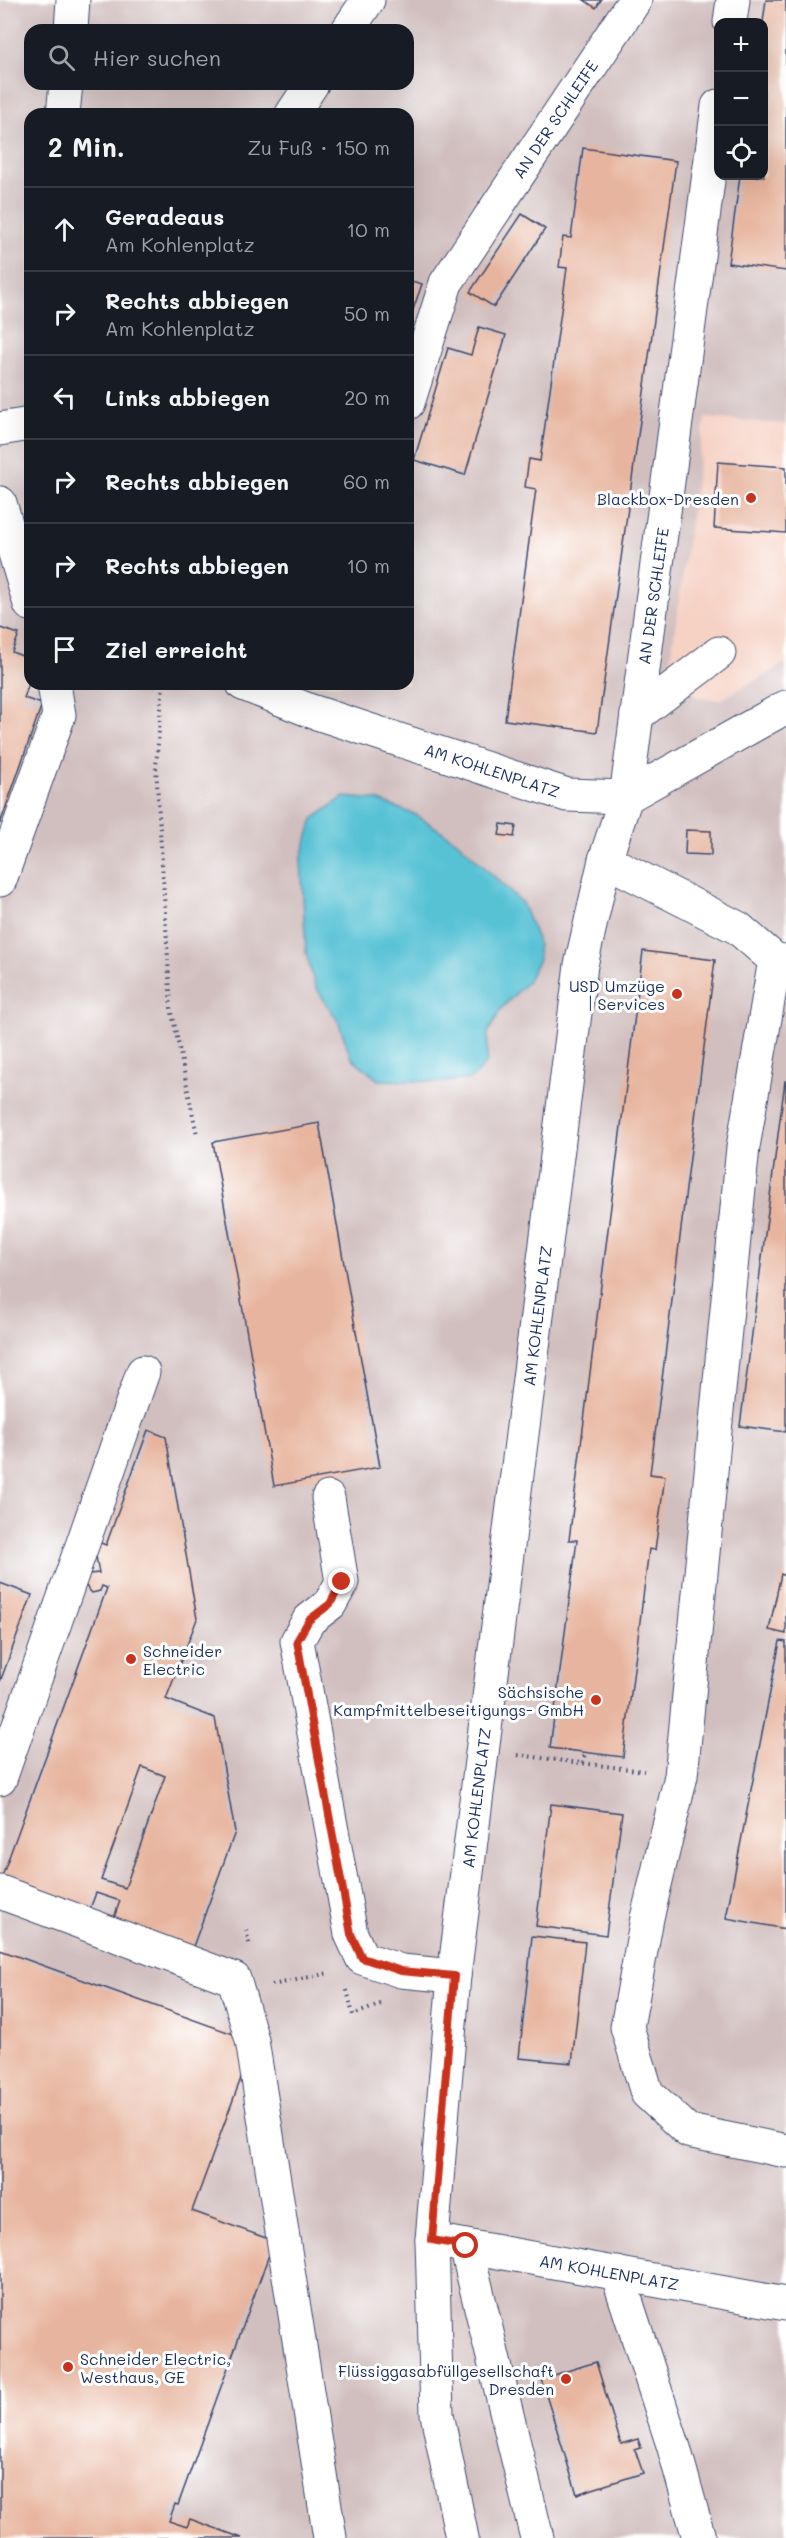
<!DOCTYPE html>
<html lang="de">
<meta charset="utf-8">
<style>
body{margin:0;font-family:Mali,sans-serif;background:#20242c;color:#f1f3f6}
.controls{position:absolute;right:18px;top:18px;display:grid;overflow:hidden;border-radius:12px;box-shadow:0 6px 24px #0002}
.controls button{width:54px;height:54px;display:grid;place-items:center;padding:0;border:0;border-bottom:2px solid #363941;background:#171b24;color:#f1f3f6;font:30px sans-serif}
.stop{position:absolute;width:18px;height:18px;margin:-14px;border:4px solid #c8321e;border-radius:50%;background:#fff}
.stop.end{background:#c8321e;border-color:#fff;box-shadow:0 2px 6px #0008}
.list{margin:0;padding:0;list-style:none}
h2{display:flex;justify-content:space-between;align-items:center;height:78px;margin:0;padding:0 24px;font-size:26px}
h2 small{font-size:20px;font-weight:400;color:#9ea1a6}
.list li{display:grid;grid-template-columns:39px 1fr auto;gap:18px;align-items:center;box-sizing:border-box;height:84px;padding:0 24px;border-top:2px solid #363941}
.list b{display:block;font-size:22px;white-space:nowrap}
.list p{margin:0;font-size:20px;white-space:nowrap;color:#9ea1a6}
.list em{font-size:20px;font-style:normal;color:#9ea1a6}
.icon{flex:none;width:33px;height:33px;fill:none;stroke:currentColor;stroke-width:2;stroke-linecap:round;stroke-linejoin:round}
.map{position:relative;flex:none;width:786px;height:2538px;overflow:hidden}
.search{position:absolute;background:#171b24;box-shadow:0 6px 24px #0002;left:24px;top:24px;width:390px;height:66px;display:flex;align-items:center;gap:15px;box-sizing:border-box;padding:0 21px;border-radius:18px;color:#9ea1a6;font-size:22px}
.panel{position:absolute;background:#171b24;box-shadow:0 6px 24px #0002;left:24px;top:108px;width:390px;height:582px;border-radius:18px}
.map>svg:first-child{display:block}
.built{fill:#f6d2c5}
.industrial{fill:#d1bfbf;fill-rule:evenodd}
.water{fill:#59c2d5;stroke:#3a789a;stroke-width:1.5}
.building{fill:#e7b59f;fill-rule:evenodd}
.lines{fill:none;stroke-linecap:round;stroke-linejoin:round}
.minor-casing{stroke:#3c496d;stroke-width:35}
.path{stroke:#3c496d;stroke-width:4;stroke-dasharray:1.5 4.5;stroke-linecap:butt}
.minor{stroke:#fff;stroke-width:33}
.route{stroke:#c8321e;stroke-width:8}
.poi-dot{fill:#c8321e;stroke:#fff;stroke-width:2}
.labels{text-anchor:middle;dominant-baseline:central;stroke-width:6;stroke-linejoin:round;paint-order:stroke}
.street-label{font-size:16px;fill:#1b2f5e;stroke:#fff}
.poi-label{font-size:16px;fill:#1b2f5e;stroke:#fff;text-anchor:end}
</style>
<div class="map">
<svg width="786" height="2538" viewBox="0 0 786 2538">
<rect width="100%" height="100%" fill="#fff"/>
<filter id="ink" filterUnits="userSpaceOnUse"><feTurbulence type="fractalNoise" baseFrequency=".0167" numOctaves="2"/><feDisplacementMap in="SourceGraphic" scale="12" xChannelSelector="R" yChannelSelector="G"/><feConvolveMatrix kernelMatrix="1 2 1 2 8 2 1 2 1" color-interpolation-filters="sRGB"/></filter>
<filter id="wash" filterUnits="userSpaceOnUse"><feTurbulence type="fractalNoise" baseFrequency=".008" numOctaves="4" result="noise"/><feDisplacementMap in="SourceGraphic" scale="24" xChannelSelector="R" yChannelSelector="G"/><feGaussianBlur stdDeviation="1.35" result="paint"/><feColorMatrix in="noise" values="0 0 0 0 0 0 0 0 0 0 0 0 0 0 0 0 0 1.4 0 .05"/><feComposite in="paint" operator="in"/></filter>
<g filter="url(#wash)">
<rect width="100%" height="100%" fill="#f4ddc0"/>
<polygon class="built" points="705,418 786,424 786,663 720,700 697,697 670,664"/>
<path class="industrial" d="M0,0H786V424L705,418L670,664L697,697L720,700L786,663V2538H0ZM718,22H764V176H718ZM30,30H408V84H30ZM30,114H408V684H30Z"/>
<polygon class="water" points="344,797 377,800 416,815 457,841 522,903 537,939 539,959 527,982 501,1009 488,1033 487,1062 471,1079 443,1082 378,1080 351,1057 338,1021 315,986 306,953 301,860 313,819"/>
<g id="blocks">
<g class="building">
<polygon points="584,0 601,0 596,8"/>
<polygon points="766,0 786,0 786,271 728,263 740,176 764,176 763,22"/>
<polygon points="583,148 676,161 597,732 505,720 536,489 525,487 529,459 540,461 567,268 559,267 563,237 571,238"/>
<polygon points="522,214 545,229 494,307 470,292"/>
<polygon points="408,280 422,284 408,324"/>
<polygon points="479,327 506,335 465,475 414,460 448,348 471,355"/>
<polygon points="718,462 786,467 786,533 714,528"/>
<polygon points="0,628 19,634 12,652 30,659 30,680 24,698 42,704 0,824"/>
<polygon points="501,824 516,826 514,837 499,835"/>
<polygon points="686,830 711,831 711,855 685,854"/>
<polygon points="643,951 715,960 650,1474 665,1476 655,1550 649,1549 623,1757 550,1748 577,1540 569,1540"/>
<polygon points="785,1081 786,1081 786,1432 740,1426"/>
<polygon points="319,1123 380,1467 274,1486 213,1142"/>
<path d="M148,1430L166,1437L197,1619L166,1699L215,1718L235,1832L191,1952L112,1923L120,1901L96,1893L88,1914L0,1882L107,1588L102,1586L100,1591L92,1593L84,1584L88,1574L99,1573L93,1540L106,1545ZM142,1767L165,1776L125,1888L101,1880Z"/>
<polygon points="781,1574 786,1576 786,1634 769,1630"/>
<polygon points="0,1583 32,1595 0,1682"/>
<polygon points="780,1641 786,1642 786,1929 726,1918"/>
<polygon points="551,1804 622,1813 606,1935 536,1926"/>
<polygon points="532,1936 585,1942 572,2063 519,2058"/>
<polygon points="0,1950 236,2035 247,2062 192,2211 274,2241 178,2505 175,2504 169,2521 187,2527 190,2519 242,2538 0,2538"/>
<polygon points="596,2362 621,2444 638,2439 641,2448 635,2450 643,2473 577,2494 541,2379"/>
</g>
</g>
</g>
<g filter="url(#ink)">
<use href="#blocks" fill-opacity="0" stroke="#3c496d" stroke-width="1.5"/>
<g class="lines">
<defs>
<g id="minor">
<polyline points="730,22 733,0"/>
<polyline points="71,30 73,0"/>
<polyline points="348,30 368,0"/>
<polyline points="63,114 66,84"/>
<polyline points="292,114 312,84"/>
<polyline points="408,403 446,283 635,0"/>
<polyline points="0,429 30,424"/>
<polyline points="0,503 30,604"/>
<polyline points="243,684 311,711 567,795 626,797"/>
<polyline points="637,715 719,653"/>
<polyline points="626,797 786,707"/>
<polyline points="605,860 738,928 775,960 786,961"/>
<polyline points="0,880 59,715 54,684"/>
<polyline points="775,960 743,1147 681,1776 647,1918 627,2027 647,2093 688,2131 786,2151"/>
<polyline points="328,1498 342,1582 330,1604 309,1620 297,1641 351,1934 362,1958 401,1971 454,1976"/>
<polyline points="0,1779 143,1372"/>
<polyline points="0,1892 234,1979 252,2040 330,2538"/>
<polyline points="432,2240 786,2304"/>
<polyline points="466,2246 537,2538"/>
<polyline points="617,2273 674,2448 699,2538"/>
<polyline points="462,2538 437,2414 432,2240 454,1976 581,965 605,860 626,797 718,106"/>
</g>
</defs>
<use href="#minor" class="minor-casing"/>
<g class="path">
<polyline points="163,684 156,766 171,1008 197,1135"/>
<polyline points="518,1755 644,1771"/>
<polyline points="583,1763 585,1752"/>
<polyline points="246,1930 250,1947"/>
<polyline points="272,1985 329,1973"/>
<polyline points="347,1990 353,2015 381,2004"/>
</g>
<use href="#minor" class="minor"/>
</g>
</g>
<g class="lines" filter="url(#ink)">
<polyline class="route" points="342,1582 330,1604 309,1620 297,1641 351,1934 362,1958 401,1971 454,1976 432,2240 466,2246"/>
</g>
<g class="poi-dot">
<circle cx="751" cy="498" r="6"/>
<circle cx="677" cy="994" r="6"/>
<circle cx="131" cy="1659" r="6"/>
<circle cx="596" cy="1700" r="6"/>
<circle cx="68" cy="2367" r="6"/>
<circle cx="566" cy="2379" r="6"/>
</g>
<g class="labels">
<g class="street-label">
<text transform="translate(555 119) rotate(-56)">AN DER SCHLEIFE</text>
<text transform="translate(653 596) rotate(-82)">AN DER SCHLEIFE</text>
<text transform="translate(492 770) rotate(18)">AM KOHLENPLATZ</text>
<text transform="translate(537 1316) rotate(-83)">AM KOHLENPLATZ</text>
<text transform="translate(476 1798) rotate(-83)">AM KOHLENPLATZ</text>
<text transform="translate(609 2272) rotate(10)">AM KOHLENPLATZ</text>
</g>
<g class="poi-label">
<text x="739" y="498">Blackbox-Dresden</text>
<text x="665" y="985">USD Umzüge<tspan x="665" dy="18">| Services</tspan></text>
<text x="143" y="1650" text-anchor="start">Schneider<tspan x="143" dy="18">Electric</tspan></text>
<text x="584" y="1691">Sächsische<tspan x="584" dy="18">Kampfmittelbeseitigungs- GmbH</tspan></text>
<text x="80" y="2358" text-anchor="start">Schneider Electric,<tspan x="80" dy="18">Westhaus, GE</tspan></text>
<text x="554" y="2370">Flüssiggasabfüllgesellschaft<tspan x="554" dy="18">Dresden</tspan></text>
</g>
</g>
</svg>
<div class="controls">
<button>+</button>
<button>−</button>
<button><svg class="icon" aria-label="locate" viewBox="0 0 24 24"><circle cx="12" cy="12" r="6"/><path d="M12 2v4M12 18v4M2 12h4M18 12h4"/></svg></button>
</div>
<div class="stop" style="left:466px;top:2246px"></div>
<div class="stop end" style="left:342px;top:1582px"></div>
<div class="search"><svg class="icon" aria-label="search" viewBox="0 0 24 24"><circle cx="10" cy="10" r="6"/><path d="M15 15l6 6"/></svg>Hier suchen</div>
<section class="panel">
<h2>2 Min.<small>Zu Fuß · 150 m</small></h2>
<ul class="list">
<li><svg class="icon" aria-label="ahead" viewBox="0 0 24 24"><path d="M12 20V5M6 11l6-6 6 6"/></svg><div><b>Geradeaus</b><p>Am Kohlenplatz</p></div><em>10 m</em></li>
<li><svg class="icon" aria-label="right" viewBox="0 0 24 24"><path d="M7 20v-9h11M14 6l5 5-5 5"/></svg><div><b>Rechts abbiegen</b><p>Am Kohlenplatz</p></div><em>50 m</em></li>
<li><svg class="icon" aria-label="left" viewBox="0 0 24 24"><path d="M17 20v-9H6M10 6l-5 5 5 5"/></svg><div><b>Links abbiegen</b></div><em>20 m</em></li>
<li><svg class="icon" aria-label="right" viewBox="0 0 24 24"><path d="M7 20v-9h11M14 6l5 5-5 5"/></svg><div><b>Rechts abbiegen</b></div><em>60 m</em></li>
<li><svg class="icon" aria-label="right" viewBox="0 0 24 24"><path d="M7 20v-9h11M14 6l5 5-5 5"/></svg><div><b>Rechts abbiegen</b></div><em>10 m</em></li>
<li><svg class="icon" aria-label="arrive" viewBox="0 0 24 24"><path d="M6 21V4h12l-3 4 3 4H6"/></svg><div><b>Ziel erreicht</b></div></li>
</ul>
</section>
</div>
